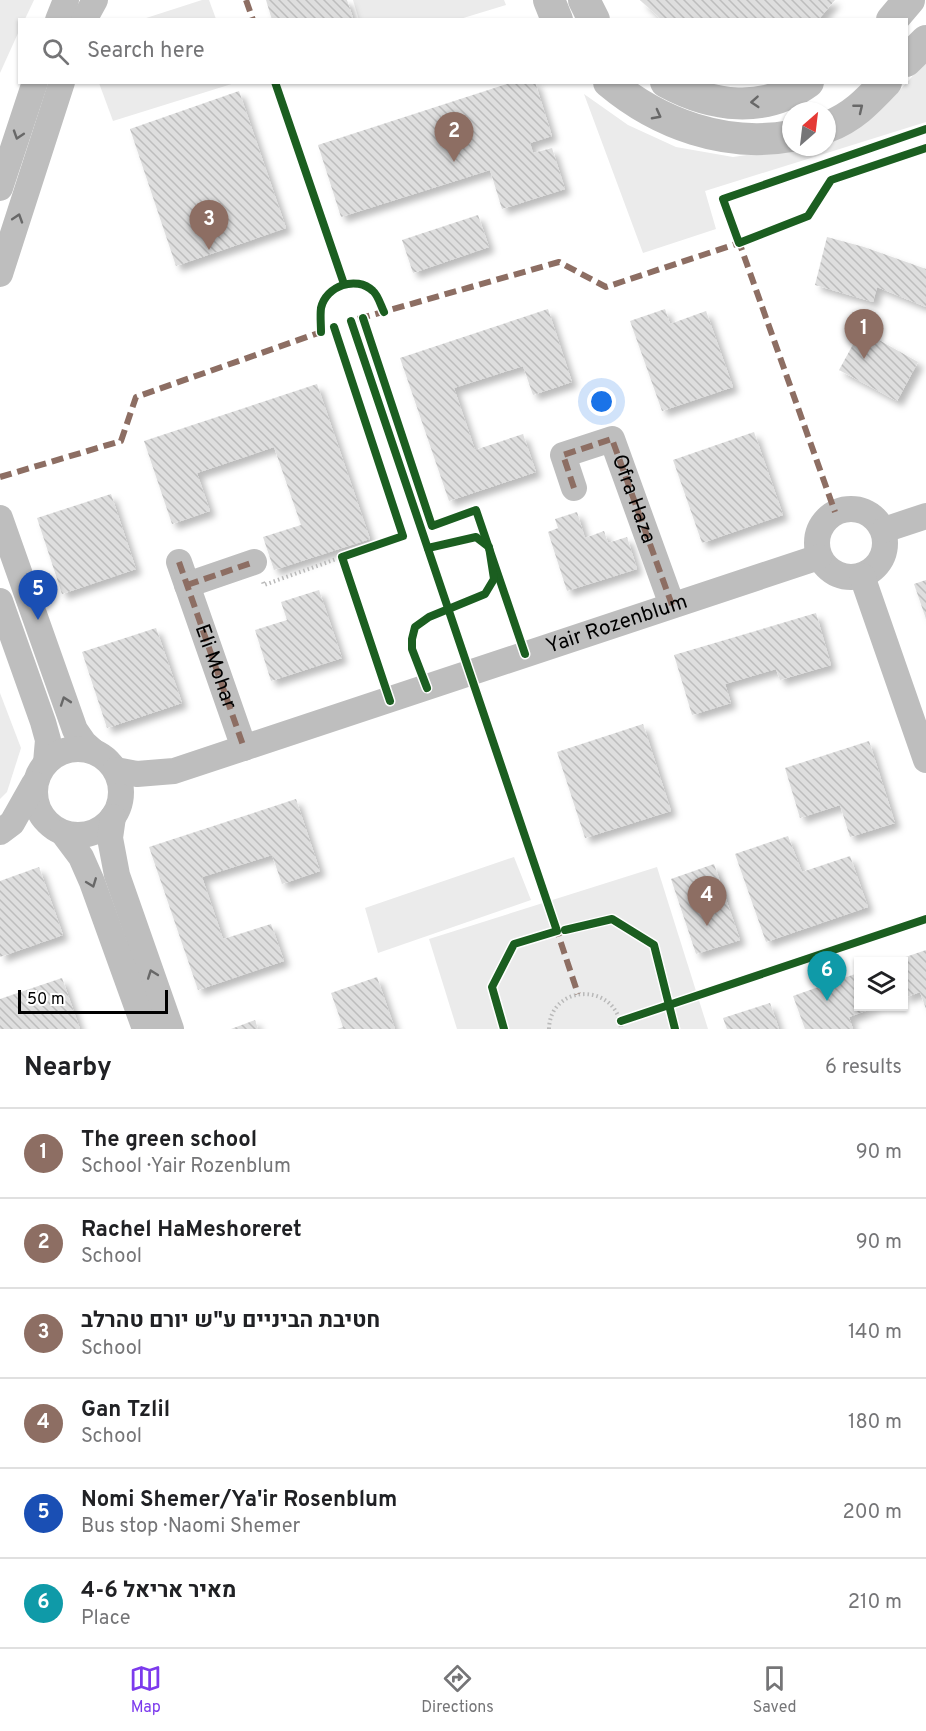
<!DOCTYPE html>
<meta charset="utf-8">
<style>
body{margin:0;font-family:Overpass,Heebo,sans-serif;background:#f6f6f6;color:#202124}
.controls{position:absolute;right:18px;bottom:18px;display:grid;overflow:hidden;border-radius:0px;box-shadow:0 2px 4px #0004}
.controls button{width:54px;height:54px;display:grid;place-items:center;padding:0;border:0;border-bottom:2px solid #e0e0e0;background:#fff;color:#202124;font:30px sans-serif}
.compass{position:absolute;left:782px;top:102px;width:54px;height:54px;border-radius:50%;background:#fff;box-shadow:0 2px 4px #0004;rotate:28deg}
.scale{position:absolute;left:18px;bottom:15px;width:150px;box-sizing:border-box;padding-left:6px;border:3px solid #000;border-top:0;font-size:16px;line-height:21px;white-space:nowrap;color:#000;-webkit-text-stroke:4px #fff;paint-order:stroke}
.you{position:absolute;left:602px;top:402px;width:21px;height:21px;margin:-15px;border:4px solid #fff;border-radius:50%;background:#1a73e8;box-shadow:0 0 0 9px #1a73e833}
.badge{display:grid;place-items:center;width:39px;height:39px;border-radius:50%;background:#7c3aed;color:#fff;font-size:20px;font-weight:700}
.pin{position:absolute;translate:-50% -50px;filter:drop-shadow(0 2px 3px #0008)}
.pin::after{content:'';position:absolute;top:32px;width:21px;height:18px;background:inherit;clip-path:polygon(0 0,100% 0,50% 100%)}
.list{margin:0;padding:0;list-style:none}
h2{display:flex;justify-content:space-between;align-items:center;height:78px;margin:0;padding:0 24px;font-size:26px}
h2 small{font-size:20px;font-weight:400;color:#757577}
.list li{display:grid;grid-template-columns:39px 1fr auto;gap:18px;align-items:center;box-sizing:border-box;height:90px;padding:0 24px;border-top:2px solid #e0e0e0}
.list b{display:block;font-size:22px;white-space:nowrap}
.list p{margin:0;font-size:20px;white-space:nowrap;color:#757577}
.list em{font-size:20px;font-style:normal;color:#757577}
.icon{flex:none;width:33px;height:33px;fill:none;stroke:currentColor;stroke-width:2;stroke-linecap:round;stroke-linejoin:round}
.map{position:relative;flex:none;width:926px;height:1029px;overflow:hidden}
.search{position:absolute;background:#fff;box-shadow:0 2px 4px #0004;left:18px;right:18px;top:18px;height:66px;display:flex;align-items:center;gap:15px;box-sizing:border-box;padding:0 21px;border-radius:0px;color:#757577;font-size:22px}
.sheet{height:618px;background:#fff}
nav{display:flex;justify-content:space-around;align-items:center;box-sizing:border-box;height:84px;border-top:2px solid #e0e0e0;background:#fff;font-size:16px;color:#757577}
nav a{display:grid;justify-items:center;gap:3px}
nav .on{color:#7c3aed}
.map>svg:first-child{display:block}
.green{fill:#ebebeb}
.building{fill:url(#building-back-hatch);filter:url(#shadow)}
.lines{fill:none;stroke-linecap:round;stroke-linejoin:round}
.path{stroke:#b9b9b9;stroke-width:4;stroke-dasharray:1.5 3;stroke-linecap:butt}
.minor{stroke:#bebebe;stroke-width:26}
.major{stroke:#bebebe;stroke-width:32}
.quiet{stroke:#8d6e63;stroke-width:6;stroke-dasharray:12 6;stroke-linecap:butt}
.cycleway-casing{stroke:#fff;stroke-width:11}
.cycleway{stroke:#1b5e20;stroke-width:8}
.oneway{stroke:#686868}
.labels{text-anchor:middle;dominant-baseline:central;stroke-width:5;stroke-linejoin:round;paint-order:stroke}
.street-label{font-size:21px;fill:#000;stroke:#fff}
</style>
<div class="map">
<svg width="926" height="1029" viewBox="0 0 926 1029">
<defs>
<pattern id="building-back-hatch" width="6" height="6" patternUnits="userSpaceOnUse" patternTransform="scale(1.5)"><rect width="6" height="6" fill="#dedede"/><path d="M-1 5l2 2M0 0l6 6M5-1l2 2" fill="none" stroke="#bdbdbd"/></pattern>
<filter id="shadow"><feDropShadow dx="5.5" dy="5.5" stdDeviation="3" flood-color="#0004"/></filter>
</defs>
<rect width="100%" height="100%" fill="#fff"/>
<g class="green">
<polygon points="0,0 34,0 25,19 20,20 19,31 0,73"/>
<polygon points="202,0 209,0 216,19 143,19"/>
<polygon points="353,0 504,0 506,5 460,19 359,20"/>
<path d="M926,61V122L705,191L716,229L643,253L584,94L628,125L676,147L733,157L803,147H827V140C870,128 897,93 926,61Z"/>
<polygon points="238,82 113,121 99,83 99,82"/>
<polygon points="0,693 21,748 7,792 0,799"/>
<polygon points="514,857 531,900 378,953 365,908"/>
<polygon points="657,867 708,1029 457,1029 429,939"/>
</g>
<g class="building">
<polygon points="266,0 347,0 353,18 348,20 272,20"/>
<polygon points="640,0 835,0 818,20 662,20"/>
<polygon points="513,82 535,82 552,136 530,143 533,153 552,148 565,189 502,209 490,170 341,217 318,145"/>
<polygon points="239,91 286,228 176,266 130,129"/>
<polygon points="478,215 489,247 413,273 402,240"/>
<polygon points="827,237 864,247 926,269 926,307 877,287 873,302 815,285"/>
<polygon points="548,309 572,382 533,395 523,366 454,388 475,450 523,434 536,472 449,501 400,358"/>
<polygon points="665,309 670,324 706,311 733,387 662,411 630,321"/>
<polygon points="861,330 918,362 897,401 839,370"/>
<polygon points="317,384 370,539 274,570 263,537 301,525 274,447 197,473 210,511 172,524 144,441"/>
<polygon points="754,432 783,515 702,543 673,460"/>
<polygon points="111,494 136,569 62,594 37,518"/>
<polygon points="577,512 585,538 604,531 608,543 627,537 637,569 567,591 548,532 558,528 555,519"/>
<polygon points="926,580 926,619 914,584"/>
<polygon points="319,590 342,658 271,681 255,630 287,620 281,602"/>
<polygon points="816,613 831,665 780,680 776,669 725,684 731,703 692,715 674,655"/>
<polygon points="156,628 182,703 107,728 82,652"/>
<polygon points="643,724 671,811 585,838 557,752"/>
<polygon points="869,741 895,823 850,837 840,805 800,818 785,768"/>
<polygon points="296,799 320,871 282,884 272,855 202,877 223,939 271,924 284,961 198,990 149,847"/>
<polygon points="788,836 802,872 850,856 868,907 766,942 735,854"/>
<polygon points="714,864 740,940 696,954 671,879"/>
<polygon points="39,867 63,935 0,957 0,881"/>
<polygon points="926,950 926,1009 920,992 904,998 904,962 894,961"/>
<polygon points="858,973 858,1006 877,1007 849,1017 853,1029 805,1029 793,996"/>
<polygon points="377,977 395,1029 337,1029 343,1027 331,993"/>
<polygon points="62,978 80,1029 0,1029 0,999"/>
<polygon points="770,1003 779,1029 727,1029 723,1018"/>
<polygon points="255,1020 258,1029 231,1029"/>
</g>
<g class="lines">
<g class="path">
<polyline points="263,582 264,585 342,557"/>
<path d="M549,1029C550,983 618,982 621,1029"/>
</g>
<g class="minor">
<polyline points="58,20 66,0"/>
<polyline points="84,20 95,0"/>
<polyline points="0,188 35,82"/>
<polyline points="0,274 62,82"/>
<polyline points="574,488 563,455 612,439 672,605"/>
<circle cx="851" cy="543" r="34"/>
<polyline points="0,518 75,730 84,743 93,751"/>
<polyline points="884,530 926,516"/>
<polyline points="179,562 244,748"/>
<polyline points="862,576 926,760"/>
<polyline points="187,585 254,562"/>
<polyline points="0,601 43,722 48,740 46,763"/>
<circle cx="78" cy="792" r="43"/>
<path id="s1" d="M116,770L137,774L174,771L819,557"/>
<polyline points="113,817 110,838 117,875 171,1029"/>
<polyline points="0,832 12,823 34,784"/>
<polyline points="63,833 81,857 92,882 145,1029"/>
</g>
<g class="major">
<polyline points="549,0 557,20"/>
<polyline points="584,0 594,20"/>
<polyline points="892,20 909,0"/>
<polyline points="906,61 926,41"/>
<path d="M609,82C659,124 726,148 791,136"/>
<path d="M666,82C712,107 764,114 808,82"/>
<path d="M827,127C852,118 868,101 886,82"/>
</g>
<g class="quiet">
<polyline points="246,0 253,20"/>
<polyline points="738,239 835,512"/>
<polyline points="358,319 559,262 606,287 742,242"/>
<polyline points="0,477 121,441 136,397 324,331"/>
<path id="s2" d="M574,488L563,455L612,439L672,605"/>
<path id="s3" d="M179,562L244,748"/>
<polyline points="187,585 254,562"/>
<polyline points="563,930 557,931 578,994"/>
</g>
<defs>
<g id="cycleway">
<polyline points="275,82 344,284"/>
<polyline points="926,129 723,199 739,243 808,216 831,180 926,148"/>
<polyline points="363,318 432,526 476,510 525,654"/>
<polyline points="351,321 557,931 514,944 492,987 504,1029"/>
<polyline points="334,327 403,536 342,557 390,701"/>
<path d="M321,332C321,324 320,316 321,308C326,286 356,275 373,291C378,295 381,306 384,312"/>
<polyline points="427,688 412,649 412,639 415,627 429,617 485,594 494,579 489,547 476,537 428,548"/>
<polyline points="565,930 612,919 654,945 675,1029"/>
<polyline points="621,1021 926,919"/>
</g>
</defs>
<use href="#cycleway" class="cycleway-casing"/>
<use href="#cycleway" class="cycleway"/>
</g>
<defs><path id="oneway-chevron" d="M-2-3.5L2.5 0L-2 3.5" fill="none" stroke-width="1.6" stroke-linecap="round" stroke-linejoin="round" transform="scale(1.5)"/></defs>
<g class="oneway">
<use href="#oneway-chevron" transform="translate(755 102) rotate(176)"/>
<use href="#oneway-chevron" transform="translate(859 108) rotate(-39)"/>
<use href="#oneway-chevron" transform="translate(657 115) rotate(28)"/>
<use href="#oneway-chevron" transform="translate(18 135) rotate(108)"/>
<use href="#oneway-chevron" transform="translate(18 218) rotate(-72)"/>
<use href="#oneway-chevron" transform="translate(65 701) rotate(-109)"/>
<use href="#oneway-chevron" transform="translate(92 883) rotate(69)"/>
<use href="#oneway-chevron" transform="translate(152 974) rotate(-110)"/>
</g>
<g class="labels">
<g class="street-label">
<text stroke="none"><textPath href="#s2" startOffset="150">Ofra Haza</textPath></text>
<text stroke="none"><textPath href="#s1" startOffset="525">Yair Rozenblum</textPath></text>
<text stroke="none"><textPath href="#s3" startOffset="111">Eli Mohar</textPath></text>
</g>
</g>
</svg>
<div class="controls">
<button><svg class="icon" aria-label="layers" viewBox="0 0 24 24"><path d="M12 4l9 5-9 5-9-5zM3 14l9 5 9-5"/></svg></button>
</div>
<svg class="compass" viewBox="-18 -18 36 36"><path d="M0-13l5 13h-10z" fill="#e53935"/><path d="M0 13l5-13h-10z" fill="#757577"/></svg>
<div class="scale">50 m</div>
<div class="you"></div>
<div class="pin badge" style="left:864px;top:359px;background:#8d6e63">1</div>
<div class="pin badge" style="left:454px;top:162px;background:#8d6e63">2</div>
<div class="pin badge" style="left:209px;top:250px;background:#8d6e63">3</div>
<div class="pin badge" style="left:707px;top:926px;background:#8d6e63">4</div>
<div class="pin badge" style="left:38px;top:620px;background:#1a4fb4">5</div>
<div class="pin badge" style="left:827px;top:1001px;background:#0f9aa8">6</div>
<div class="search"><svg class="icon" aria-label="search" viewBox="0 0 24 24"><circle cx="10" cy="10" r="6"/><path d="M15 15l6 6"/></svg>Search here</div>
</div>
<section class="sheet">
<h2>Nearby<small>6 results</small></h2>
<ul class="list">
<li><span class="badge" style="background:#8d6e63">1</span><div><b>The green school</b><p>School · Yair Rozenblum</p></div><em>90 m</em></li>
<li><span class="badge" style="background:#8d6e63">2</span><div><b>Rachel HaMeshoreret</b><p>School</p></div><em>90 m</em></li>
<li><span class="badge" style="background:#8d6e63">3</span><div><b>חטיבת הביניים ע&quot;ש יורם טהרלב</b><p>School</p></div><em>140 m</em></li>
<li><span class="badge" style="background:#8d6e63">4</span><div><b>Gan Tzlil</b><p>School</p></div><em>180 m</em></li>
<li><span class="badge" style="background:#1a4fb4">5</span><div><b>Nomi Shemer/Ya'ir Rosenblum</b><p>Bus stop · Naomi Shemer</p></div><em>200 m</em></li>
<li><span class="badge" style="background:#0f9aa8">6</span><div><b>מאיר אריאל 4-6</b><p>Place</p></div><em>210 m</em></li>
</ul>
</section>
<nav>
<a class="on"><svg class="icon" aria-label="map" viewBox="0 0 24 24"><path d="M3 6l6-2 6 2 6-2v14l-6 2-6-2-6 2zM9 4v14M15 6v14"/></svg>Map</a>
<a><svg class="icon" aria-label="directions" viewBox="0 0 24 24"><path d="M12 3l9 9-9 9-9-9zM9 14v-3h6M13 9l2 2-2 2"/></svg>Directions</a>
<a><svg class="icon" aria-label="saved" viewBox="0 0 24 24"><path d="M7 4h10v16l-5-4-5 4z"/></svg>Saved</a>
</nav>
